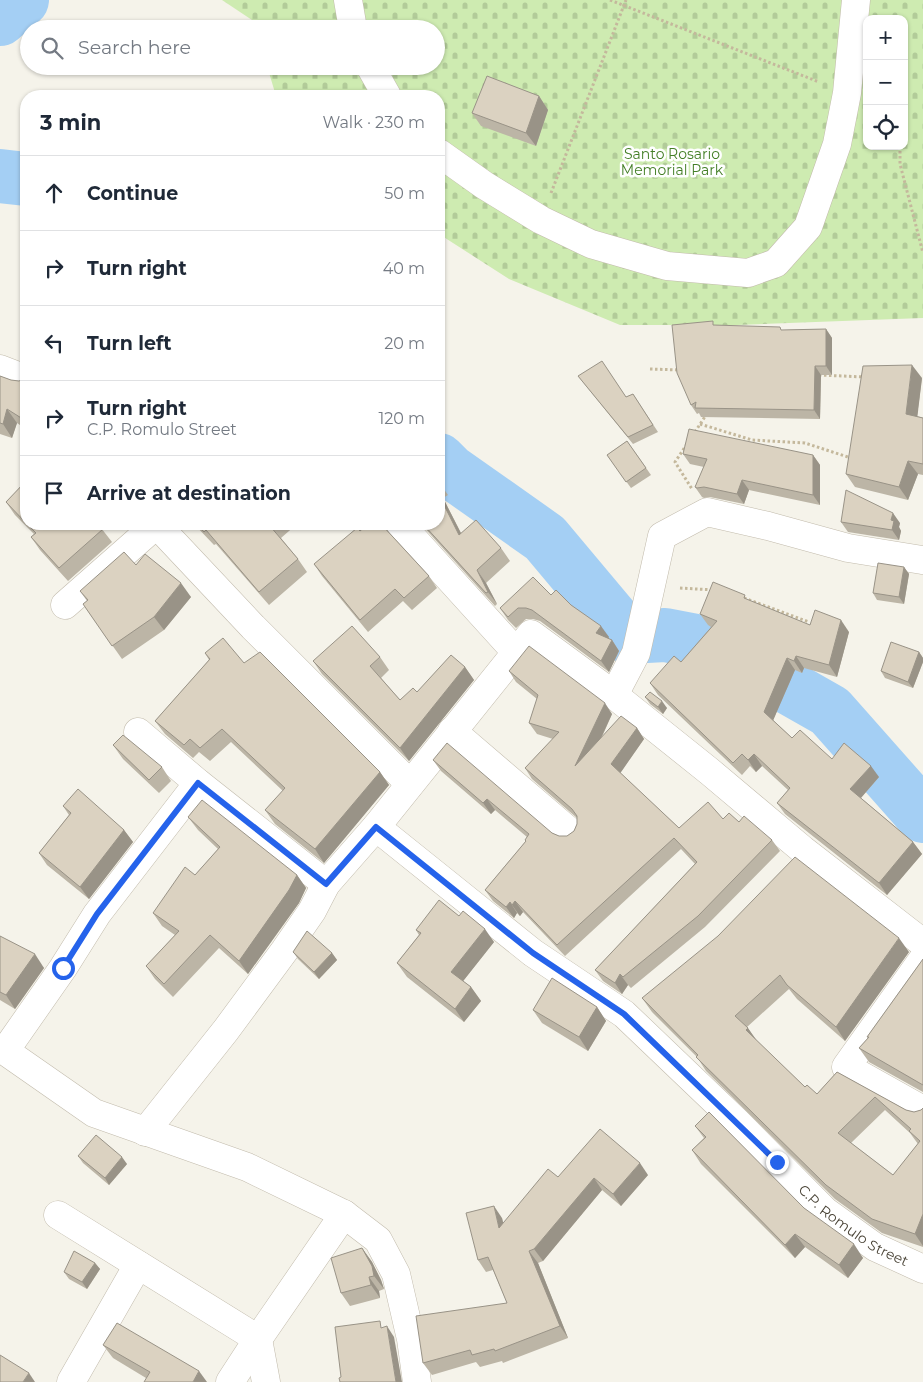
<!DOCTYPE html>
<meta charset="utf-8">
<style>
body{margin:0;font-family:Montserrat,sans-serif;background:#f6f6f7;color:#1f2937}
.controls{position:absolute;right:15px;top:15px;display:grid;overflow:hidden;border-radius:10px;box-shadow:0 1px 4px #0004}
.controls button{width:45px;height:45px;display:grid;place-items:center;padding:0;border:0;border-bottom:1px solid #e0e1e3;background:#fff;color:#1f2937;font:25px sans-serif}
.stop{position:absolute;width:15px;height:15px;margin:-11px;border:4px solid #2563eb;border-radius:50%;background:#fff}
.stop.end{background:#2563eb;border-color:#fff;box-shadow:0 1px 5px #0008}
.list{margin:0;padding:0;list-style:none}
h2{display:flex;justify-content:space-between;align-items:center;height:65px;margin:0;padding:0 20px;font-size:21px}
h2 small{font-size:16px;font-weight:400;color:#747a83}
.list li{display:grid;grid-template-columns:32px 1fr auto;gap:15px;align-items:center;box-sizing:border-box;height:75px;padding:0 20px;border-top:1px solid #e0e1e3}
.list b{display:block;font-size:19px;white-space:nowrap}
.list p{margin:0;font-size:16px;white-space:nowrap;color:#747a83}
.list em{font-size:16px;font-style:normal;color:#747a83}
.icon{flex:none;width:28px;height:28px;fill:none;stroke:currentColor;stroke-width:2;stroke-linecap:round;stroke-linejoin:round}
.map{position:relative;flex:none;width:923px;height:1382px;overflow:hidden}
.search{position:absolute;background:#fff;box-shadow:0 1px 4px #0004;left:20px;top:20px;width:425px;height:55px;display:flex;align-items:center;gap:12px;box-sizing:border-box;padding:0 18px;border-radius:28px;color:#747a83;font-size:19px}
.panel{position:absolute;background:#fff;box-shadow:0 1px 4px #0004;left:20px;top:90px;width:425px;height:440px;border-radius:20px}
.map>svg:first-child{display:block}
.cemetery{fill:url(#cemetery-stones);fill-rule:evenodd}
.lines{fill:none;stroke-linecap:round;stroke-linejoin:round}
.river{stroke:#a4cff4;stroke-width:54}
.minor-casing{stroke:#c2bbac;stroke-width:29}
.path{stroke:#c4b89c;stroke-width:3;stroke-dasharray:2.5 2.5;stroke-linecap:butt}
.minor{stroke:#fff;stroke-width:28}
.wall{fill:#bcb5a6;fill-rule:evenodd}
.shaded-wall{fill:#999387}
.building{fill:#dbd2c1;stroke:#999387;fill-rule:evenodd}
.route{stroke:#2563eb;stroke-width:6}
.labels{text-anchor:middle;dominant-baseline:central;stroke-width:5;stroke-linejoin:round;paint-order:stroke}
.park-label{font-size:14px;fill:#447f27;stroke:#fff}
.street-label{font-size:14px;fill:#4a4437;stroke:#fff}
</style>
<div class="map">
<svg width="923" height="1382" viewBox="0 0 923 1382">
<defs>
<pattern id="cemetery-stones" width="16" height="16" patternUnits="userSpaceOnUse" patternTransform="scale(1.25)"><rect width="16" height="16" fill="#ceebb1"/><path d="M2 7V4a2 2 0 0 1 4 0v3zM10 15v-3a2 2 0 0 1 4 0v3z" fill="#b2cb99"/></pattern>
</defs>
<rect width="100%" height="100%" fill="#f5f3ea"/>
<path class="cemetery" d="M222,0H923V318L737,325H620L509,279L439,234V96H276L267,66H436V29H257L255,22ZM867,19H904V146H867Z"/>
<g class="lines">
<g class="river">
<polyline points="0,19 22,0"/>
<polyline points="0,176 26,179"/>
<polyline points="439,460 450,471 545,538 628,637 665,635 712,644 830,711 923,816"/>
</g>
<defs>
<g id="minor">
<polyline points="348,0 353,29"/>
<polyline points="370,66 387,96"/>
<polyline points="439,153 484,185 541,220 591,244 667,266 748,273 776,263 808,227 837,144 847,93 856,0"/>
<polyline points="0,369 26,379"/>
<polyline points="400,524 516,652"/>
<polyline points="157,525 253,627 409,783"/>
<polyline points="65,605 157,524"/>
<polyline points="614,695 636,653 662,536 707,512 768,526 848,548 922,560"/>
<polyline points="452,731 570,832"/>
<polyline points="138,732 198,783 326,884"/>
<polyline points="198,783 97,914 63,968 5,1051 94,1113 247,1167 344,1214 378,1240 396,1274 411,1339 417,1382"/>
<path id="s1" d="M376,827L533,953L624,1014L736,1121L825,1211L875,1247L923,1269"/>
<polyline points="923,959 846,1067 923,1110"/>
<polyline points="145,1132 226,1030 285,950 312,911 326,884 376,827 531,634 614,695 709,771 803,850 923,943"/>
<polyline points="58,1215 258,1339 266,1382"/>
<polyline points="71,1382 138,1265"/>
<polyline points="230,1382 258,1339 344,1214"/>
</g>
</defs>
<use href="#minor" class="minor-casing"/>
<g class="path">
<polyline points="610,0 819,82"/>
<polyline points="900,146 900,164 923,253"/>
<polyline points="551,193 626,0"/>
<polyline points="650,369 680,370"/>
<polyline points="819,375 865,377"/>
<polyline points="700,424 752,440 805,443 851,458"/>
<polyline points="695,432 706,415"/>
<polyline points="687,444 675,462 692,489"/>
<polyline points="680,588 714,590"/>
<polyline points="744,598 809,622"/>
</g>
<use href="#minor" class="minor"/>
</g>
<g class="wall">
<polygon points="539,96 548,110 536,146 481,126 472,113"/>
<polygon points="716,325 782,330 826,329 832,338 832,375 821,375 820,419 701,417 699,413 697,414 691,405"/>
<polygon points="0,376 11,380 19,381 26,378 26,429 17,423 12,438 0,434"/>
<polygon points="578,376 626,397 633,394 658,432 633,444"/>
<polygon points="922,378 917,416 923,418 923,475 918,474 908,500 855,487 846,474"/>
<polygon points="627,441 651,475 631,488 607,455"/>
<polygon points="683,454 813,455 820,465 820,505 749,490 744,504 710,497 704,498 702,497 695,487 704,467 690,464"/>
<polygon points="26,481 26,524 98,524 112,542 68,581 40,550 31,537 34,534 15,515 6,502"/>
<polygon points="439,482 448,495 443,498 461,533 501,548 510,561 486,583 497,604 495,606 421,524 439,524"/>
<polygon points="841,522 900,523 899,527 901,531 899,540 848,532"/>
<polygon points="194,524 297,524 281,538 298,559 307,572 269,605 216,544 214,545"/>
<polygon points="368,524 382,524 385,528 429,576 437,588 412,610 403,601 368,632 322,576 314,564"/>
<polygon points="136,565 191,597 164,630 122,659 83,604 87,601 80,591"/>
<polygon points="904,567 909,574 904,604 877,600 873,593"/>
<polygon points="551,595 571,605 609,637 608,639 612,640 619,651 609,672 540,621 533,619 526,619 516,628 508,620 500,608"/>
<polygon points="748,600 810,625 849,632 837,677 804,668 802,673 795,670 773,720 792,738 832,759 879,777 861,798 913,842 922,854 887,895 785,814 777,803 788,790 762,766 756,772 750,766 742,775 658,695 650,683 681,662 711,627 708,625 700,614"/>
<polygon points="919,652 923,658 923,662 913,688 885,678 881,671"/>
<polygon points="205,653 244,663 380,772 389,785 324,863 275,824 265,810 283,791 231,742 210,761 199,752 193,758 165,734 155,721 209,660"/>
<polygon points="380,657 389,670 381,678 400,700 465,667 474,680 409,761 322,674 313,661"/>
<polygon points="509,671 612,714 602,737 637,728 644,739 620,773 679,828 723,819 739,822 772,840 780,851 705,927 631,988 628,985 622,994 603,981 595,970 695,864 681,849 565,956 523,912 520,916 517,913 514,918 493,901 485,890 526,841 527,837 495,810 491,814 441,771 433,760 552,833 559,836 567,836 574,831 577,824 577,818 532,779 525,768 553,739 537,734 529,723 537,699 516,682"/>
<polygon points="645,697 667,708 663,714 650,704"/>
<polygon points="113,745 162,767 171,781 159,793 123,759"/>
<polygon points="63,806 124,830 133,842 89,899 47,865 39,853 69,815"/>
<polygon points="188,817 297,875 306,888 299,903 248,974 219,948 173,997 155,979 146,966 175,935 162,926 153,913 195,875 218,849 198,830"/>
<polygon points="459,916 494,942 463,981 471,987 481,1001 464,1022 407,977 397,963 419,935 416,930"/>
<polygon points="0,936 44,968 15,1009 0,1000"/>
<polygon points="293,952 332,953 337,960 319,979 298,959"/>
<path d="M909,952L845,1041L797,999L789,989L747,1027L756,1040L805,1087L817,1094L837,1072L906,1110L914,1112L921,1110L923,1108V1247L882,1233L835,1199L706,1071L697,1057L652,1012L642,998ZM885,1110L910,1133L918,1144L893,1175L851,1143Z"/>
<polygon points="923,959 923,1092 869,1062 859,1048 868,1038 867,1037"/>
<polygon points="597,1007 606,1021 588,1051 542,1023 533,1010"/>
<polygon points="695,1126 804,1208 863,1258 848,1278 805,1247 795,1258 701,1164 692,1150 704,1138"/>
<polygon points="78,1156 127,1164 109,1185 83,1163"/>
<polygon points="648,1175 621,1206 602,1190 543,1261 538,1263 568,1338 503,1363 502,1361 480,1367 476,1362 432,1375 423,1363 507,1303 493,1270 486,1272 478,1260 502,1218 503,1223 558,1177"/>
<polygon points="362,1248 372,1262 381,1280 384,1289 379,1291 380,1298 350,1306 341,1293"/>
<polygon points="95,1263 100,1269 87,1289 69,1279 64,1272"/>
<polygon points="103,1345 199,1371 146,1378 113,1358"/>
</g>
<g class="shaded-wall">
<polygon points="539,96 548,110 536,146 526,133"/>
<polygon points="826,329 832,338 832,375 826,366"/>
<polygon points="912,365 922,378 916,428 906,414"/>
<polygon points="815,366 821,375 820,419 814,410"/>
<polygon points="7,409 17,423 12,438 3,424"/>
<polygon points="813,455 820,465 820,505 813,495"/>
<polygon points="908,461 918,474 908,500 899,487"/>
<polygon points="742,480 749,490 744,504 737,494"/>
<polygon points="439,492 443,498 468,547 459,535 439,495"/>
<polygon points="893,513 900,523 899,527 901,531 899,540 892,530 891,520"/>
<polygon points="904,567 909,574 904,604 899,597"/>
<polygon points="477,570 486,583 497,604 488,592"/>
<polygon points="181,583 191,597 164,630 154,617"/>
<polygon points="841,620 849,632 837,677 829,665"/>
<polygon points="601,626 609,637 604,644 596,633"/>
<polygon points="612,640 619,651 609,672 601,661"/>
<polygon points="919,652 923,658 923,662 913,688 908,682"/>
<polygon points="796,656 804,668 802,673 794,661"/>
<polygon points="787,658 795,670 772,723 764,712"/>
<polygon points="465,667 474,680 409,761 400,748"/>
<polygon points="662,701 667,708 663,714 658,707"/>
<polygon points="605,703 612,714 583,777 575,766"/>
<polygon points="637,728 644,739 619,775 611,764"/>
<polygon points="754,754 762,766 756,772 748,760"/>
<polygon points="871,766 879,777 859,800 850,789"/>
<polygon points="380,772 389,785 324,863 315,849"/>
<polygon points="487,799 495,810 491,814 483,803"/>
<polygon points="124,830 133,842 89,899 80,887"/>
<polygon points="913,842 922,854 887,895 879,883"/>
<polygon points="297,875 306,888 299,903 248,974 239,961"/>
<polygon points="515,901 523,912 520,916 512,905"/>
<polygon points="510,902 517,913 514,918 506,907"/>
<polygon points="485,929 494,942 460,985 451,972"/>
<polygon points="899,938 909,952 845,1041 836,1027"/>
<polygon points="332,953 337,960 319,979 314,972"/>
<polygon points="35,954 44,968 15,1009 6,995"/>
<polygon points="620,974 628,985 622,994 615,983"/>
<polygon points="471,987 481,1001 464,1022 455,1009"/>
<polygon points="597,1007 606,1021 588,1051 579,1037"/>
<polygon points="748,1028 757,1041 746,1030"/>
<polygon points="122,1157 127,1164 109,1185 105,1178"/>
<polygon points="640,1163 648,1175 621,1206 613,1194"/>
<polygon points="594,1178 602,1190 543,1261 534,1249"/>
<polygon points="494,1206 502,1218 507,1240 499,1228"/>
<polygon points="923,1214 923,1246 915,1234"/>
<polygon points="795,1234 805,1247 795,1258 785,1245"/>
<polygon points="854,1244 863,1258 848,1278 839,1265"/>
<polygon points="362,1248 372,1262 381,1280 384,1289 374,1276"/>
<polygon points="529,1251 538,1263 568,1338 560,1326"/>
<polygon points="95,1263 100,1269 87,1289 82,1282"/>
<polygon points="369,1277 379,1291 380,1298 371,1285"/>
<polygon points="387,1326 394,1337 402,1382 396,1382"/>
<polygon points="199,1371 207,1382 193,1382"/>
<polygon points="29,1373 35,1382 23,1382"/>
</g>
<g class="building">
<polygon points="487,76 539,96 526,133 472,113"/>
<polygon points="713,321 713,325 780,327 781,330 826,329 826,366 815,366 814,410 695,408 696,402 691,405 677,373 672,325"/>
<polygon points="602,361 626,397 633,394 653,425 628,437 578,376"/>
<polygon points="912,365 906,414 923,418 923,464 908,461 899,487 846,474 863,366"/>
<polygon points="0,376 11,380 19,381 26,378 26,421 7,409 3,424 0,423"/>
<polygon points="689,429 813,455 813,495 742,480 737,494 704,487 697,488 695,487 707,459 683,454"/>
<polygon points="627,441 646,468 626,482 607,455"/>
<polygon points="26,481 26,523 6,502"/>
<polygon points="846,490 893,513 891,520 894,521 892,530 841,522"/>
<polygon points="439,495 459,535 476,520 501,548 477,570 488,592 486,593 423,524 439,524"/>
<polygon points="27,524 98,524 103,529 59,568 31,537 36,533"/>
<polygon points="197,524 273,524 270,526 298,559 259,592 206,530 204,532"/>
<polygon points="368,524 381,524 429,576 404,598 395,589 360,620 314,564 357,528 360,531"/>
<polygon points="124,552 136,565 145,554 181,583 154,617 112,646 83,604 88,600 80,591"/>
<polygon points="878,563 904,567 899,597 873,593"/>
<polygon points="533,577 551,595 556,590 571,605 601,626 596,633 612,640 601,661 532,610 526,608 518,608 508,617 500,608"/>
<polygon points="713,582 745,595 744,598 810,625 815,610 841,620 829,665 796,656 794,661 787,658 764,712 792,738 800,730 832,759 844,743 871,766 850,789 913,842 879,883 777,803 790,788 754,754 748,760 742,754 733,763 650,683 674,656 681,662 717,621 700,614"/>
<polygon points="352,626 380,657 370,666 400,700 413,688 417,692 451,655 465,667 400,748 313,661"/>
<polygon points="223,638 244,663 260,652 380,772 315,849 265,810 285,788 222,729 200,748 190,739 184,745 155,721 210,659 205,653"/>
<polygon points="891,642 919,652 908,682 881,671"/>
<polygon points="529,646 605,703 575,766 621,716 637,728 611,764 679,828 708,802 723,819 729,813 739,822 744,816 772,840 698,916 623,977 620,974 615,983 595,970 697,862 674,838 557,945 515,901 512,905 510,902 506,907 485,890 526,841 525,840 529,834 487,799 483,803 433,760 447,743 552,833 559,836 567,836 574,831 577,824 577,816 572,809 525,768 559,732 529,723 538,695 509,671"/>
<polygon points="650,692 662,701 658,707 645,697"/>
<polygon points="123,735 162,767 149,780 113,745"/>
<polygon points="78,789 124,830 80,887 39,853 71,813 63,806"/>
<polygon points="202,800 297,875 289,890 239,961 210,935 164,984 146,966 179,931 153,913 185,867 195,875 220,847 188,817"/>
<path d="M795,857L899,938L836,1027L787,985L780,975L735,1016L748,1028L746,1030L805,1087L807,1085L817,1094L837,1072L906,1110L914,1112L921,1110L923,1108V1214L915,1234L872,1219L826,1185L696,1057L698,1055L642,998L718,936ZM875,1097L911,1129L909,1131L920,1141L893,1175L838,1133Z"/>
<polygon points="439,900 459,916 463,911 485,929 451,972 471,987 455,1009 397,963 421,933 416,930"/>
<polygon points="307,931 332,953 314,972 293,952"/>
<polygon points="0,936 35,954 6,995 0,992"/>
<polygon points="923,959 923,1085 859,1048 869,1037 867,1037"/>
<polygon points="552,978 597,1007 579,1037 533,1010"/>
<polygon points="709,1112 804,1208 854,1244 839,1265 795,1234 785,1245 692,1150 706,1137 695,1126"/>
<polygon points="600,1129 640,1163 613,1194 594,1178 534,1249 529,1251 560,1326 495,1351 494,1349 472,1355 470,1350 423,1363 416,1316 507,1303 488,1257 478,1260 466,1213 494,1206 499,1228 548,1169 558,1177"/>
<polygon points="96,1135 122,1157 105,1178 78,1156"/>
<polygon points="362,1248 372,1266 374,1276 369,1277 371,1285 341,1293 331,1258"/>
<polygon points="74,1251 95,1263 82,1282 64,1272"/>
<polygon points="380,1321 381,1328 387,1326 396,1382 340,1382 339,1378 341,1377 335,1327"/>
<polygon points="117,1323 199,1371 193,1382 144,1382 150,1372 103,1345"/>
<polygon points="0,1355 29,1373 23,1382 0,1382"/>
</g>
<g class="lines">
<polyline class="route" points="63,968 97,914 198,783 326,884 376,827 533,953 624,1014 777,1162"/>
</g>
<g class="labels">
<g class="park-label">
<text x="672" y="154">Santo Rosario<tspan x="672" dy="16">Memorial Park</tspan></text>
</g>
<g class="street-label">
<text stroke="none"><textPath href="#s1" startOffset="624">C.P. Romulo Street</textPath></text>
</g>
</g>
</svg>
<div class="controls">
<button>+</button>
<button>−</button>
<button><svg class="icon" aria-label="locate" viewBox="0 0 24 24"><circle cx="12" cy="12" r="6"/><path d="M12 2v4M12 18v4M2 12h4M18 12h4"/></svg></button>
</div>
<div class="stop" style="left:63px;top:968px"></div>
<div class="stop end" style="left:777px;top:1162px"></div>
<div class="search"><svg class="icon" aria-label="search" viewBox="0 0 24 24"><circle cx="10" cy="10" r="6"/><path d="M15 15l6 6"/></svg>Search here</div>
<section class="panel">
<h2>3 min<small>Walk · 230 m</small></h2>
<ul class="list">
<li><svg class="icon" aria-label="ahead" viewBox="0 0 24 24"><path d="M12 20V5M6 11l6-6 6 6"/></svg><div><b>Continue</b></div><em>50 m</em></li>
<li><svg class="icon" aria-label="right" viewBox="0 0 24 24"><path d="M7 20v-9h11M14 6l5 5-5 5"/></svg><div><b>Turn right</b></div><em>40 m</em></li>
<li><svg class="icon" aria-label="left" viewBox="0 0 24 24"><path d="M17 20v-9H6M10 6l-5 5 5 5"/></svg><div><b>Turn left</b></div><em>20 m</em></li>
<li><svg class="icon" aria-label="right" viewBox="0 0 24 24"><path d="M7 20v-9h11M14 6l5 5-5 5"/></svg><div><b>Turn right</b><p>C.P. Romulo Street</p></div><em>120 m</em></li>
<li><svg class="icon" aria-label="arrive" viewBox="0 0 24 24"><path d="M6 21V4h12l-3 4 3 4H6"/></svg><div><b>Arrive at destination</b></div></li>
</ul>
</section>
</div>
